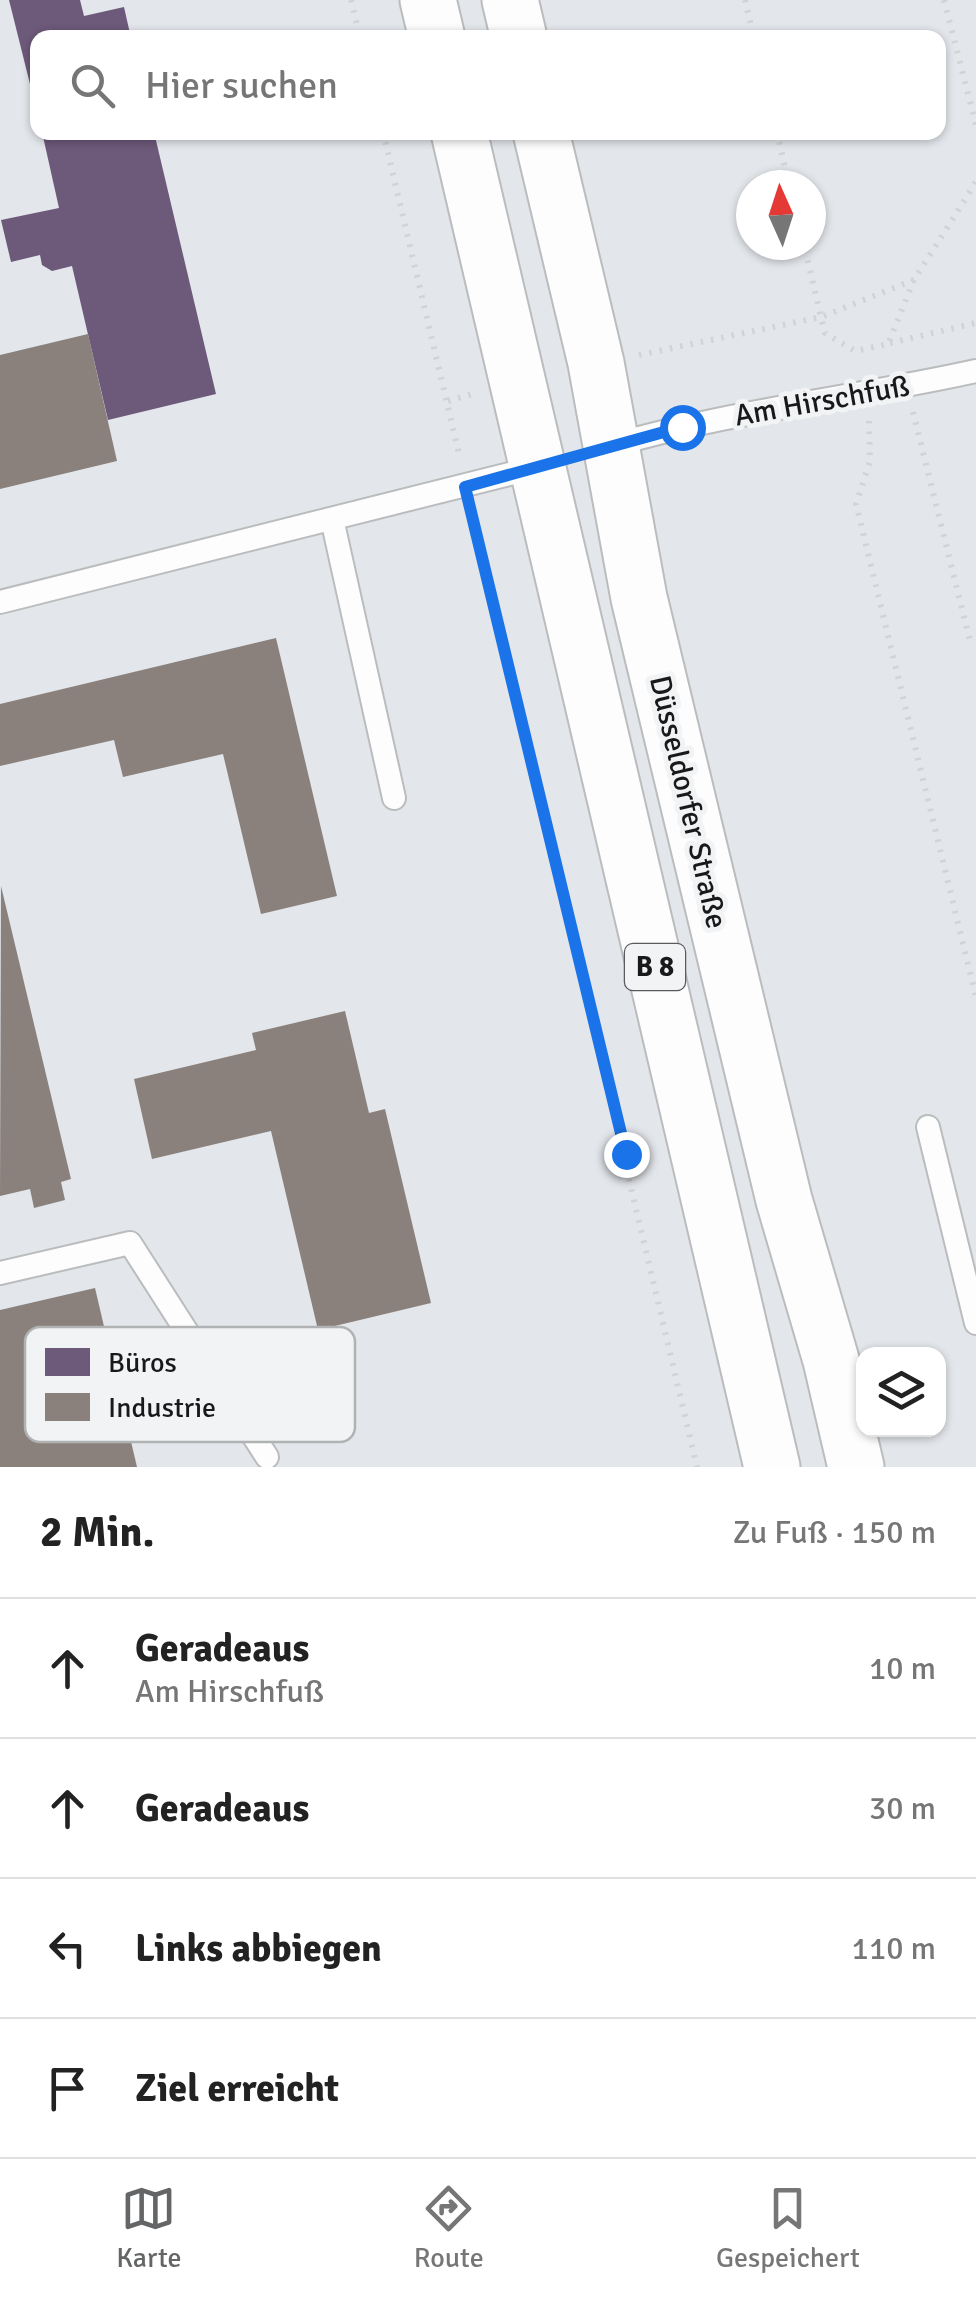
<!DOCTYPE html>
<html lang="de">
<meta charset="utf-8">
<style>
body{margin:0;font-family:Signika,sans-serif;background:#f6f6f6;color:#222}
.controls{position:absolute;right:30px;bottom:30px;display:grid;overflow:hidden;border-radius:20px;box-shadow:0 2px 8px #0004}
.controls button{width:90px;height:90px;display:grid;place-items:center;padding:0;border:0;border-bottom:2px solid #e0e0e0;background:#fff;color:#222;font:50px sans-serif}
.compass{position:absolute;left:736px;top:170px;width:90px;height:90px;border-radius:50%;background:#fff;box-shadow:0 2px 8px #0004;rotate:357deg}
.stop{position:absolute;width:30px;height:30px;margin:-22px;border:8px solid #1a73e8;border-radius:50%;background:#fff}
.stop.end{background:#1a73e8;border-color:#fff;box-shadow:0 2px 10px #0008}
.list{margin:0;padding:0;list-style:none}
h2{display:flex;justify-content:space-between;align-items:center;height:130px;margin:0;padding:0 40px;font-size:42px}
h2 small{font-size:32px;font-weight:400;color:#767676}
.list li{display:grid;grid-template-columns:65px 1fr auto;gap:30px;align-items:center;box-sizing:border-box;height:140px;padding:0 40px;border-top:2px solid #e0e0e0}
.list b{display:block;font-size:38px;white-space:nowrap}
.list p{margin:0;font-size:32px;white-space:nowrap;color:#767676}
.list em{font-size:32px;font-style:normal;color:#767676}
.icon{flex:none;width:55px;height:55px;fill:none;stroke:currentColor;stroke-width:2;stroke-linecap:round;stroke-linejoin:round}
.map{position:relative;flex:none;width:976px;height:1467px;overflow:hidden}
.search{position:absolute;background:#fff;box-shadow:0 2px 8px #0004;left:30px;right:30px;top:30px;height:110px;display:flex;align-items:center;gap:25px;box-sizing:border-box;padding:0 35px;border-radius:20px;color:#767676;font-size:38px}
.sheet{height:690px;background:#fff}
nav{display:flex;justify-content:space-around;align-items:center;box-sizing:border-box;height:140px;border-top:2px solid #e0e0e0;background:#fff;font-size:28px;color:#767676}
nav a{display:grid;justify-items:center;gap:5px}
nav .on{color:#646566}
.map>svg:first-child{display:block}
.built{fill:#e3e6eb;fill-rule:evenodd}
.offices{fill:#6d597a}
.industry{fill:#8a817c}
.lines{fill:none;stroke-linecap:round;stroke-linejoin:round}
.service-casing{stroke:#bbbcbd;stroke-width:26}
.primary-casing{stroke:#bbbcbd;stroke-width:59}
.path{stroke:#d3d3d4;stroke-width:6;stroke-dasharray:2.5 8;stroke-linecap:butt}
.service{stroke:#fdfdfd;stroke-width:22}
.primary{stroke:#fdfdfd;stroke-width:55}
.route{stroke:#1a73e8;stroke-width:12}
.labels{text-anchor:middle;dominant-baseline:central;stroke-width:10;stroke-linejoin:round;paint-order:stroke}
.shield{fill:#f1f3f5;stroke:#595a5c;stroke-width:2.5}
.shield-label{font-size:28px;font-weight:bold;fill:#18191a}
.street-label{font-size:30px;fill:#18191a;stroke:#f1f3f5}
.key{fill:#f1f3f5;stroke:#b0b2b3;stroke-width:2.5}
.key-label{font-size:28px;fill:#18191a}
</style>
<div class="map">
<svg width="976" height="1467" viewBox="0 0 976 1467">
<rect width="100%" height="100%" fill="#f2f3f4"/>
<path class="built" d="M0,0H976V1467H0ZM38,38H938V132H38ZM751,185H811V245H751ZM864,1354H938V1430H864Z"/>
<g class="offices">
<polygon points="9,0 80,0 84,16 124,7 131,38 38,38 36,108"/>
<polygon points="42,132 154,132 216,394 108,420 72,266 52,271 42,265 40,255 11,262 1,220 59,208"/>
</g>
<g class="industry">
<polygon points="88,334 117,461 0,489 0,355"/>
<polygon points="276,638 337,896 261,914 223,754 123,777 114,740 0,766 0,704"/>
<polygon points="1,886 71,1179 61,1182 65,1200 34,1208 30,1189 0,1196"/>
<polygon points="345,1011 369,1113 385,1109 431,1303 318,1330 271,1131 152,1159 134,1079 256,1050 252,1033"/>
<polygon points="95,1288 137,1467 0,1467 0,1310"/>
</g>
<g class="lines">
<defs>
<g id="service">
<path d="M610,446C730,411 854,398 976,371"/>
<polyline points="332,519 394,798"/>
<polyline points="0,602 537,467"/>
<polyline points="928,1127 976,1323"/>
<polyline points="0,1273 130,1243 267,1457"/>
</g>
<g id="primary">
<polyline points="428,0 437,38"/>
<polyline points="510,0 519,38"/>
<polyline points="459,132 772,1467"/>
<polyline points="541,132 596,363 639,598 784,1200 831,1360 856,1467"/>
</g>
</defs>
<use href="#service" class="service-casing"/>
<use href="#primary" class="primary-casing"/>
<g class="path">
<polyline points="351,0 360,38"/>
<polyline points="745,0 754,38"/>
<polyline points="944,0 976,125"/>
<polyline points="383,132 460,458"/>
<polyline points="777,132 789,185"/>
<polyline points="914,280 821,317 825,333 855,351 888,344 914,280 976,182"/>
<polyline points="890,343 976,323"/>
<polyline points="639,355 821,317 804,245"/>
<polyline points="448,401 476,393"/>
<polyline points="913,412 970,641"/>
<polyline points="869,421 870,461 856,504 976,997"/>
<polyline points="472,515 697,1467"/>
</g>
<use href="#service" class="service"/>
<use href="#primary" class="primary"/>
</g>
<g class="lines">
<polyline class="route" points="626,1154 465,487 682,427"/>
</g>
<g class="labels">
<rect class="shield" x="625" y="944" width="60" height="46" rx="8"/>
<g class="shield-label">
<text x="655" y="967">B 8</text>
</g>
<g class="street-label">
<text transform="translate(822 401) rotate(-10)">Am Hirschfuß</text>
<text transform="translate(688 802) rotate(77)">Düsseldorfer Straße</text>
</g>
</g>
<rect x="25" y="1327" width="330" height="115" rx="15" class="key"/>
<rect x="45" y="1348" width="45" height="28" fill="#6d597a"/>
<rect x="45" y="1393" width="45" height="28" fill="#8a817c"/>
<g class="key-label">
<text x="108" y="1372">Büros</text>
<text x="108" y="1417">Industrie</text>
</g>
</svg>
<div class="controls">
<button><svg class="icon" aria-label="layers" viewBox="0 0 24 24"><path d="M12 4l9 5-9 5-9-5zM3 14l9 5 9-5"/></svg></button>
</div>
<svg class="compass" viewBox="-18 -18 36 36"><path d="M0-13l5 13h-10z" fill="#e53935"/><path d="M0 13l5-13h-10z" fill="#767676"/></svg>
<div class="stop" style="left:682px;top:427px"></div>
<div class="stop end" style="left:626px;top:1154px"></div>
<div class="search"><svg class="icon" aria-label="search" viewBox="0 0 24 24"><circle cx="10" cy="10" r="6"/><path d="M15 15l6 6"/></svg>Hier suchen</div>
</div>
<section class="sheet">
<h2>2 Min.<small>Zu Fuß · 150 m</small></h2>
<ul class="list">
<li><svg class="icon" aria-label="ahead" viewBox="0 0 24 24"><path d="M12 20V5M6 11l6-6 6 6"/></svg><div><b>Geradeaus</b><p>Am Hirschfuß</p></div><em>10 m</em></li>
<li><svg class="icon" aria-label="ahead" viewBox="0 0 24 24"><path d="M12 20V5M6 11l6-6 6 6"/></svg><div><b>Geradeaus</b></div><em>30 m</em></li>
<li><svg class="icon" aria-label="left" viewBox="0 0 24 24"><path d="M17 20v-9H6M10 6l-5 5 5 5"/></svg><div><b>Links abbiegen</b></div><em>110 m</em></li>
<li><svg class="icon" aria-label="arrive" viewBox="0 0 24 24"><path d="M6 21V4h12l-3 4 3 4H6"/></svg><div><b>Ziel erreicht</b></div></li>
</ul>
</section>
<nav>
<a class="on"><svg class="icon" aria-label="map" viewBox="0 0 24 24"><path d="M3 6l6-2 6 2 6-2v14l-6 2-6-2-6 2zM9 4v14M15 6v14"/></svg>Karte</a>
<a><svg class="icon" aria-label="directions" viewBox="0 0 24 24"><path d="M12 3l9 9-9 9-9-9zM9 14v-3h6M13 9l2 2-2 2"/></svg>Route</a>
<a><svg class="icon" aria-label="saved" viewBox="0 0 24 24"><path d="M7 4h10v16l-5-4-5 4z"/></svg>Gespeichert</a>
</nav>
